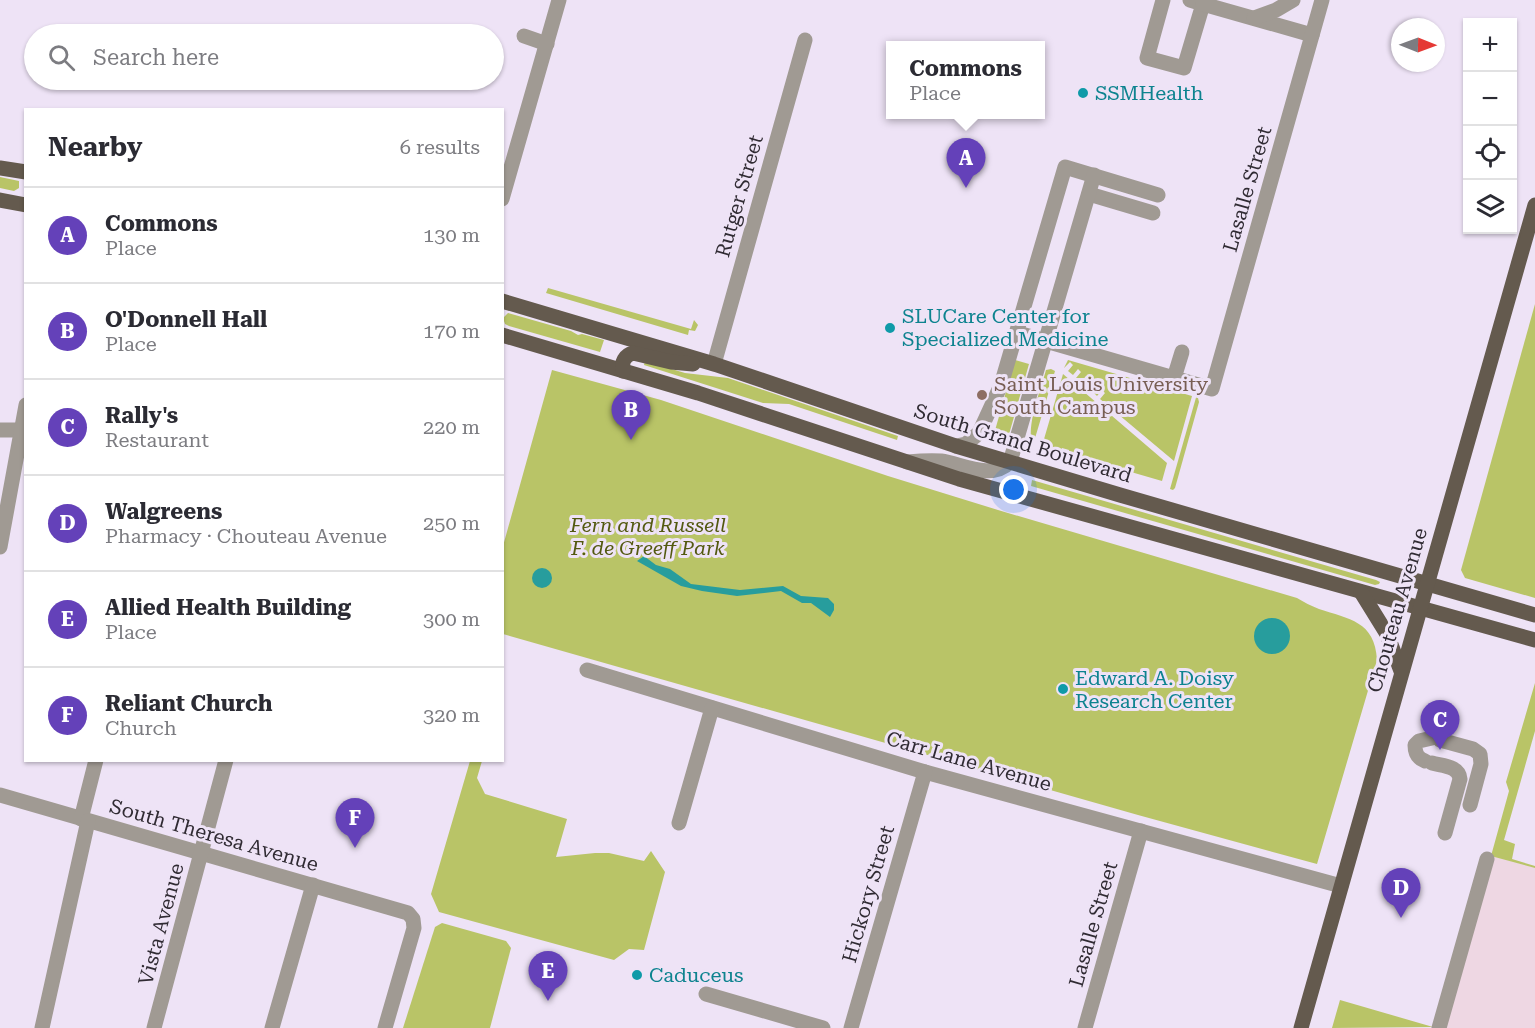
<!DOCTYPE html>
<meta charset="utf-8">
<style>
body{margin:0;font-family:"Roboto Serif",serif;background:#f7f7f7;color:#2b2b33}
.controls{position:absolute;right:18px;top:18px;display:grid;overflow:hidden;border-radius:0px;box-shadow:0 2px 4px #0004}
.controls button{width:54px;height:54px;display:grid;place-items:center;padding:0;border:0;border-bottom:2px solid #e1e1e2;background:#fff;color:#2b2b33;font:30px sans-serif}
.compass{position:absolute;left:1391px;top:18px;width:54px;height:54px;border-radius:50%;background:#fff;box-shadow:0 2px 4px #0004;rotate:91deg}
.you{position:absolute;left:1014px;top:490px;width:21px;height:21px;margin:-15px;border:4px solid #fff;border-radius:50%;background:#1a73e8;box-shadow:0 0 0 9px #1a73e833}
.badge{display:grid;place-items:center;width:39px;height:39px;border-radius:50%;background:#6441b9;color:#fff;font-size:20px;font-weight:700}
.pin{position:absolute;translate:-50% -50px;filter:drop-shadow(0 2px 3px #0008)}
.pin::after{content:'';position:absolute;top:32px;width:21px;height:18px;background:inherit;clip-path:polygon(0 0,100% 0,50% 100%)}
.popup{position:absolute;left:886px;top:41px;width:159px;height:78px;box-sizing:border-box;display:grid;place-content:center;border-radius:0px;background:#fff;filter:drop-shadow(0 2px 4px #0005);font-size:20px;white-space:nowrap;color:#7c7c81}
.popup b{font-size:22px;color:#2b2b33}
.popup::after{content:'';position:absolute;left:50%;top:100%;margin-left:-12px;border:12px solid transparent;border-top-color:#fff}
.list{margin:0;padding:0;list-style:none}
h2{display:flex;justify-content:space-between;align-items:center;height:78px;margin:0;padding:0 24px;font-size:26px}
h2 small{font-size:20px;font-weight:400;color:#7c7c81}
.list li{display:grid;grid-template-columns:39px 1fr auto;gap:18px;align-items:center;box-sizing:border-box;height:96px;padding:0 24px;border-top:2px solid #e1e1e2}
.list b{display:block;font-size:22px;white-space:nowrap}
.list p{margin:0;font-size:20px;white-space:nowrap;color:#7c7c81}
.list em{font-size:20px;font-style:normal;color:#7c7c81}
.icon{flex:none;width:33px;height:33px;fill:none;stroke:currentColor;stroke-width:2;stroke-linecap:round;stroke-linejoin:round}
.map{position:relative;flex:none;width:1535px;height:1028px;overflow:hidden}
.search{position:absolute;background:#fff;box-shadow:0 2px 4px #0004;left:24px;top:24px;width:480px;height:66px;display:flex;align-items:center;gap:15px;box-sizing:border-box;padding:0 21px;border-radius:33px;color:#7c7c81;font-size:22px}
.panel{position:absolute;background:#fff;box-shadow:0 2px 4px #0004;left:24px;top:108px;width:480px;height:654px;border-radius:0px}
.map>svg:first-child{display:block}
.industrial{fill:#eed7e3}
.green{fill:#b9c467}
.water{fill:#279d9d}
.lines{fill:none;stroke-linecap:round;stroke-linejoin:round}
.minor{stroke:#a09a93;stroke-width:15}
.major{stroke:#645a4e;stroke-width:15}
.culture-dot{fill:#0f9aa8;stroke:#eee3f6;stroke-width:2}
.education-dot{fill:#8d6e63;stroke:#eee3f6;stroke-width:2}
.labels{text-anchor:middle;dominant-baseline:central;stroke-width:6;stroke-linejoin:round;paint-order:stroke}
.culture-label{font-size:20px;fill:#0d838f;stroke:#eee3f6;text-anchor:start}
.street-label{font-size:20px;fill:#302b33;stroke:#eee3f6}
.education-label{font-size:20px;fill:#785e54;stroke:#eee3f6;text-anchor:start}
.park-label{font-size:20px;font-style:italic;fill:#535910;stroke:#eee3f6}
</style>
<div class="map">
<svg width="1535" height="1028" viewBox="0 0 1535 1028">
<rect width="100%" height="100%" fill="#eee3f6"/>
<polygon class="industrial" points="1493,856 1535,868 1535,1028 1444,1028"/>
<g class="green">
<polygon points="0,177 19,181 19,188 14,191 0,188"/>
<polygon points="548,288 691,329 694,320 698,325 695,331 689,330 688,335 546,293"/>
<polygon points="1535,304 1535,598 1465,578 1461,570"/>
<polygon points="508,313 571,331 578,335 582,334 604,340 600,352 509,326 505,324 503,318"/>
<polygon points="1015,360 1029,364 1008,438 994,434"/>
<polygon points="1068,360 1192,396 1174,461 1100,399 1105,393 1102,390 1097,396 1093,392 1097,386 1094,383 1089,389 1084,385 1089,379 1086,376 1081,382 1076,378 1081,372 1078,369 1073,375 1068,371 1073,365 1070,362 1064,368"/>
<polygon points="645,361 685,373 728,378 898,436 897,440 789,404 763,403 644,365"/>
<path d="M1051,369L1055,371L1033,445C1025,428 1041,389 1046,370Z"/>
<path d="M552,370L661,400L888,476L998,510L1297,598C1304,602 1311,606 1319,609C1349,619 1375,621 1377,660L1317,864L1138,815L503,634V546Z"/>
<polygon points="1063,374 1167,463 1162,481 1069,454 1069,450 1062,448 1060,452 1042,446"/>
<polygon points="1197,394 1199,402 1175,488 1173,490 1170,489"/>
<polygon points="1032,480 1376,580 1380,582 1379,584 1375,585 1031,486"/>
<polygon points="1535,683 1535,731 1504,840 1515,844 1512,859 1535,866 1535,868 1491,856 1509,791 1506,782"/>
<polygon points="470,761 482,761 477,778 485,794 567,819 556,857 595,853 609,853 644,861 651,851 665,872 644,950 629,949 614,960 439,912 431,894"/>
<polygon points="442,923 506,941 511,948 490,1028 403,1028 435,927"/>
<polygon points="1340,1000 1433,1027 1332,1028"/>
</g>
<g class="water">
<polygon points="644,556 656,565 670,569 691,584 740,590 783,586 801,596 828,598 834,604 834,610 830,617 811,603 802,603 781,591 737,596 702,591 681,586 637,561"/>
<circle cx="542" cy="578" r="10"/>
<circle cx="1272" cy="636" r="18"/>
</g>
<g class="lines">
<g class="minor">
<polyline points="1163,0 1147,58 1184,68 1203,4 1190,0"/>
<polyline points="1204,0 1203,4 1312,35"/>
<polyline points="1254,18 1276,10 1293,0"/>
<polyline points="524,36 547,44"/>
<polyline points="1089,194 1153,213"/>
<polyline points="502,199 559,0"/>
<polyline points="1018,333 1212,389 1322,0"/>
<polyline points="714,364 805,40"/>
<polyline points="1174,378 1182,352"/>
<polyline points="0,430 26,430"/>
<polyline points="956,446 966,444 979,433 1001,385 1065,167 1158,195"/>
<path d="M907,462C918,461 930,460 941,461C962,464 991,481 1010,462L1094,175"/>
<polyline points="0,547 26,405"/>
<polyline points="587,670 925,772 1341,886"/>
<polyline points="1440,740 1473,749 1480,754 1481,764 1470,805"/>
<path d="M1425,761C1417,758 1415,753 1415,745L1419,741L1432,738"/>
<path d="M1432,763C1443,766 1459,766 1460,779L1445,833"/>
<polyline points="0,795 408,913 413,919 414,928 385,1028"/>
<polyline points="81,819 96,760"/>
<polyline points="679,823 712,708"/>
<polyline points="706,994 823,1028"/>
<polyline points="42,1028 88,821"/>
<polyline points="154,1028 226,760"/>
<polyline points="272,1028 313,885"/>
<polyline points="851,1028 925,772"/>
<polyline points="1085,1028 1141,831"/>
<polyline points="1439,1028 1487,859"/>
</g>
<g class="major">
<polyline points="0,168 26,172"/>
<polyline points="0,200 26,205"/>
<polyline points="502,301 714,364 956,446 1120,495 1535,615"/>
<polyline points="502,335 698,393 959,479 1535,640"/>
<path d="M623,371C621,362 625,355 633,353L671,362L693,364"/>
<polyline points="1361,592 1387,634 1401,671"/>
<polyline points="1301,1028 1535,205"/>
</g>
</g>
<g class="culture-dot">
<circle cx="1083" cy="93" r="6"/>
<circle cx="890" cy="328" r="6"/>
<circle cx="1063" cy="689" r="6"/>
<circle cx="637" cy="975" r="6"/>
</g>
<circle class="education-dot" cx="982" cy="395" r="6"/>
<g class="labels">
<g class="culture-label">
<text x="1095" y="93">SSMHealth</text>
<text x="902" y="316">SLUCare Center for<tspan x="902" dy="23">Specialized Medicine</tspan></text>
<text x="1075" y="678">Edward A. Doisy<tspan x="1075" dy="23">Research Center</tspan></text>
<text x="649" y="975">Caduceus</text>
</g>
<g class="street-label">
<text transform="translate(1247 189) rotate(-74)">Lasalle Street</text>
<text transform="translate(739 196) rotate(-74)">Rutger Street</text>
<text transform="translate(1023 443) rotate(17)">South Grand Boulevard</text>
<text transform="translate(1397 610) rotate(-74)">Chouteau Avenue</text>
<text transform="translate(969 761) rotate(16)">Carr Lane Avenue</text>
<text transform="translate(214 835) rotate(16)">South Theresa Avenue</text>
<text transform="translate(868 894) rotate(-74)">Hickory Street</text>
<text transform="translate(161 924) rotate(-75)">Vista Avenue</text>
<text transform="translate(1093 924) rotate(-74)">Lasalle Street</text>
</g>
<g class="education-label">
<text x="994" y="384">Saint Louis University<tspan x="994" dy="23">South Campus</tspan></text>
</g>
<g class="park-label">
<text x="648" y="525">Fern and Russell<tspan x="648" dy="23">F. de Greeff Park</tspan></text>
</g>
</g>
</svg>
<div class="controls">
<button>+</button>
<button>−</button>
<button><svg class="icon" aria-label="locate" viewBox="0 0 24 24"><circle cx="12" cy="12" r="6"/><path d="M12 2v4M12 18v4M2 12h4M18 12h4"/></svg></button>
<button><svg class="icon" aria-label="layers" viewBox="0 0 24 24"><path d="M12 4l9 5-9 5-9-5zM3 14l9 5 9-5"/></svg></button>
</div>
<svg class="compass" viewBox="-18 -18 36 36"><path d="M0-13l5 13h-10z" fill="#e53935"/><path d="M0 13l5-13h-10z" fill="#7c7c81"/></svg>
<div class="you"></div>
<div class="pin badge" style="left:966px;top:188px">A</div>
<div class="popup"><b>Commons</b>Place</div>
<div class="pin badge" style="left:631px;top:440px">B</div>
<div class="pin badge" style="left:1440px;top:750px">C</div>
<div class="pin badge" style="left:1401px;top:918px">D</div>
<div class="pin badge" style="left:548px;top:1001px">E</div>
<div class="pin badge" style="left:355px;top:848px">F</div>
<div class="search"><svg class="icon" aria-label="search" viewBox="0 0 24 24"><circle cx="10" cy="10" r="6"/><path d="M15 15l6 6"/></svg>Search here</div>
<section class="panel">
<h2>Nearby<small>6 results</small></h2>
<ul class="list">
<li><span class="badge">A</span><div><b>Commons</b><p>Place</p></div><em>130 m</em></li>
<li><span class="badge">B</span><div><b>O'Donnell Hall</b><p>Place</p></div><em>170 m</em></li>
<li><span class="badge">C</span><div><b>Rally's</b><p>Restaurant</p></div><em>220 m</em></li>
<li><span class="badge">D</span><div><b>Walgreens</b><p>Pharmacy · Chouteau Avenue</p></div><em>250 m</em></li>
<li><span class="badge">E</span><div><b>Allied Health Building</b><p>Place</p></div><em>300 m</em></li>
<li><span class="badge">F</span><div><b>Reliant Church</b><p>Church</p></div><em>320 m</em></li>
</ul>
</section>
</div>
